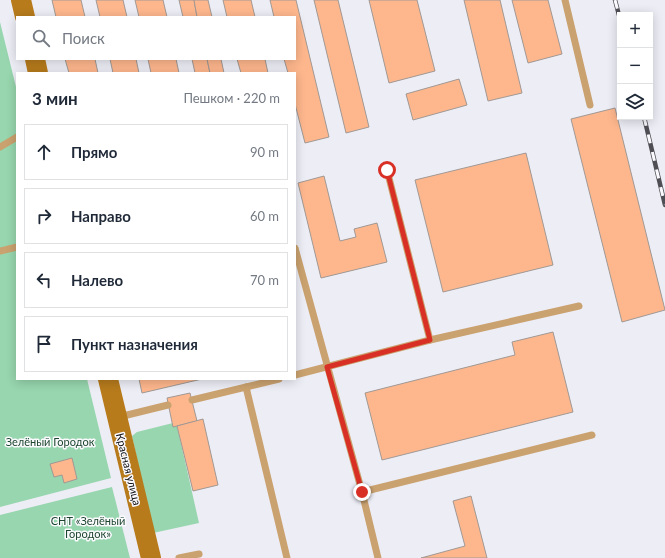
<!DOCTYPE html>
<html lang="ru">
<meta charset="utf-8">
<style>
body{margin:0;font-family:Lato,sans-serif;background:#f6f6f7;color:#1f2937}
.controls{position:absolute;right:12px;top:12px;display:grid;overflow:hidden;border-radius:0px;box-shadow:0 2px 10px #0003}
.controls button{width:36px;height:36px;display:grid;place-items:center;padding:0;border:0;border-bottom:1px solid #e0e1e3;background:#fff;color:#1f2937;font:20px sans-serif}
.stop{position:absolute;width:12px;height:12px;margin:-9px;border:3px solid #d93025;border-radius:50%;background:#fff}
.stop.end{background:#d93025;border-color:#fff;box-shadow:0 1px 4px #0008}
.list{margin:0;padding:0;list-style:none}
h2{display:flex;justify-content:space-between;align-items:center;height:52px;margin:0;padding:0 16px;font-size:17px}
h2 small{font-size:13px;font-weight:400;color:#747a83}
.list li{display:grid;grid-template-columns:26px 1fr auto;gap:12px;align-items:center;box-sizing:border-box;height:56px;margin:0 8px 8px;padding:0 8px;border:1px solid #e0e1e3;border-radius:0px}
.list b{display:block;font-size:15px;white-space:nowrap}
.list em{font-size:13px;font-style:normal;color:#747a83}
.icon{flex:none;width:22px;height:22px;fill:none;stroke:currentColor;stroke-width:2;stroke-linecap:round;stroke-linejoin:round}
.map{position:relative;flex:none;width:665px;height:558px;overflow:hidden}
.search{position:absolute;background:#fff;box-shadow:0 2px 10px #0003;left:16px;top:16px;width:280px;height:44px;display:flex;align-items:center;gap:10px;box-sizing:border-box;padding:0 14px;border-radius:0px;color:#747a83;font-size:15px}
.panel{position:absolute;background:#fff;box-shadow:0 2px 10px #0003;left:16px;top:72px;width:280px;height:308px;border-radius:0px}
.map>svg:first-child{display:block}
.green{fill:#97d6ae}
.building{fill:#feb78d;stroke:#a19893}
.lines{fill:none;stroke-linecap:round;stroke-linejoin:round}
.service{stroke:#caa26f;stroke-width:7}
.secondary{stroke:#b77b1c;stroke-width:20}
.rail-casing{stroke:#4e4e54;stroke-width:4.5}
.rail{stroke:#fbfafe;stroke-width:3;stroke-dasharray:9;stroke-linecap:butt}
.route{stroke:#d93025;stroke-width:5}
.labels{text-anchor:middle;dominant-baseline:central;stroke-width:3;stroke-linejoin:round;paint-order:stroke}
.park-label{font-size:11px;fill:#1c452d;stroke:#fbfafe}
.street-label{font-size:11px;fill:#111115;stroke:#fbfafe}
</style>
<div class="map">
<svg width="665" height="558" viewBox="0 0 665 558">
<rect width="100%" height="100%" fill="#ededf6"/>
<g class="green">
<polygon points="0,22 17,91 17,379 87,379 111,478 0,507"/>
<polygon points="173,423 177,426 199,523 153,533 132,436 137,432"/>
<polygon points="112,487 130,558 0,558 0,515"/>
</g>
<g class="building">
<polygon points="52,0 81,0 85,17 56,17"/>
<polygon points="96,0 123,0 127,17 100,17"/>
<polygon points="135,0 163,0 167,17 139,17"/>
<polygon points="179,0 194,0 197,17 183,17"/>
<polygon points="194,0 208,0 212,17 197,17"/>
<polygon points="223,0 251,0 255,17 227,17"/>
<polygon points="270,0 296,0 329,137 305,143 295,104 295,73 288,73 284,59 295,59 295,17 274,17"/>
<polygon points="314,0 338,0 369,127 346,133"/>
<polygon points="369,0 417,0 435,71 389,83"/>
<polygon points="464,0 500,0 522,93 488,101"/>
<polygon points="512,0 548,0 562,54 528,63"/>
<polygon points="65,59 95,59 98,73 69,73"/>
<polygon points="110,59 136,59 139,73 113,73"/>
<polygon points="148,59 176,59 179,73 151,73"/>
<polygon points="192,59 207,59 210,73 195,73"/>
<polygon points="207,59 221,59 224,73 210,73"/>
<polygon points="237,59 265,59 268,73 241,73"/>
<polygon points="459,79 467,105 413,120 406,94"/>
<polygon points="615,108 665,310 622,322 571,119"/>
<polygon points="526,153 553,265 443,292 415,180"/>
<polygon points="324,176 340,241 356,237 354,229 377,223 387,262 321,278 298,183"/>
<polygon points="553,332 573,412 382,460 365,393 515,355 512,342"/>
<polygon points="139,379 202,379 142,393"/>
<polygon points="190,393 197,421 173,427 167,398"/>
<polygon points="203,419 218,485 193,491 177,426"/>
<polygon points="72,458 77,479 64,483 62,475 54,477 50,464"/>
<polygon points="471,496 487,558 421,558 465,546 453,501"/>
</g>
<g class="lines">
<g class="service">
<polyline points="565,0 590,105"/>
<polyline points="0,147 17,137"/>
<polyline points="387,170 430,340"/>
<polyline points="295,248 362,492 378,558"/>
<polyline points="0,251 17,247"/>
<polyline points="295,375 430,340 579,306"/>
<polyline points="246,387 287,558"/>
<polyline points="192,400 279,379"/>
<polyline points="119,417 168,405"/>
<polyline points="362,492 592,435"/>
<polyline points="179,558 199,554"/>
</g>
<g class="secondary">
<polyline points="21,0 25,17"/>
<polyline points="35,59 38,73"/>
<polyline points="108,379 151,558"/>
</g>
<defs>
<g id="rail">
<polyline points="615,0 620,19"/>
<polyline points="644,117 665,205"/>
</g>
</defs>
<use href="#rail" class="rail-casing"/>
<use href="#rail" class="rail"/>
</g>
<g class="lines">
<polyline class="route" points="362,492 327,367 430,340 387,170"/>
</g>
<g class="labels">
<g class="park-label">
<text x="50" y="441">Зелёный Городок</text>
<text x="88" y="520">СНТ «Зелёный<tspan x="88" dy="13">Городок»</tspan></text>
</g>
<g class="street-label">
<text transform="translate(129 469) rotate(76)">Красная улица</text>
</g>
</g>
</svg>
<div class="controls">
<button>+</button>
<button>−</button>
<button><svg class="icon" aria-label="layers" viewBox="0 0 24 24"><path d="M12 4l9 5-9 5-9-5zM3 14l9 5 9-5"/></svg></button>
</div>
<div class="stop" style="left:387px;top:170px"></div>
<div class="stop end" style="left:362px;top:492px"></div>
<div class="search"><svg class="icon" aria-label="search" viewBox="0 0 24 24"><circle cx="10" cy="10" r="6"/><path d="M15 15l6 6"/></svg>Поиск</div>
<section class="panel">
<h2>3 мин<small>Пешком · 220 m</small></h2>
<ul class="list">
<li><svg class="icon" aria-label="ahead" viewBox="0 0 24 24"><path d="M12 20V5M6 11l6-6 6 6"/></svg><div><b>Прямо</b></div><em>90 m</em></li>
<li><svg class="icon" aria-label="right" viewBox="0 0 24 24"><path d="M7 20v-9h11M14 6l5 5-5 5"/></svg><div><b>Направо</b></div><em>60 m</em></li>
<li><svg class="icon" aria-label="left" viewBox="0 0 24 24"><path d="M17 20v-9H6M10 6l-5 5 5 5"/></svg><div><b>Налево</b></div><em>70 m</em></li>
<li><svg class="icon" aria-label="arrive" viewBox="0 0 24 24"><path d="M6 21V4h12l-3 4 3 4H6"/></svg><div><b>Пункт назначения</b></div></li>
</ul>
</section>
</div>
